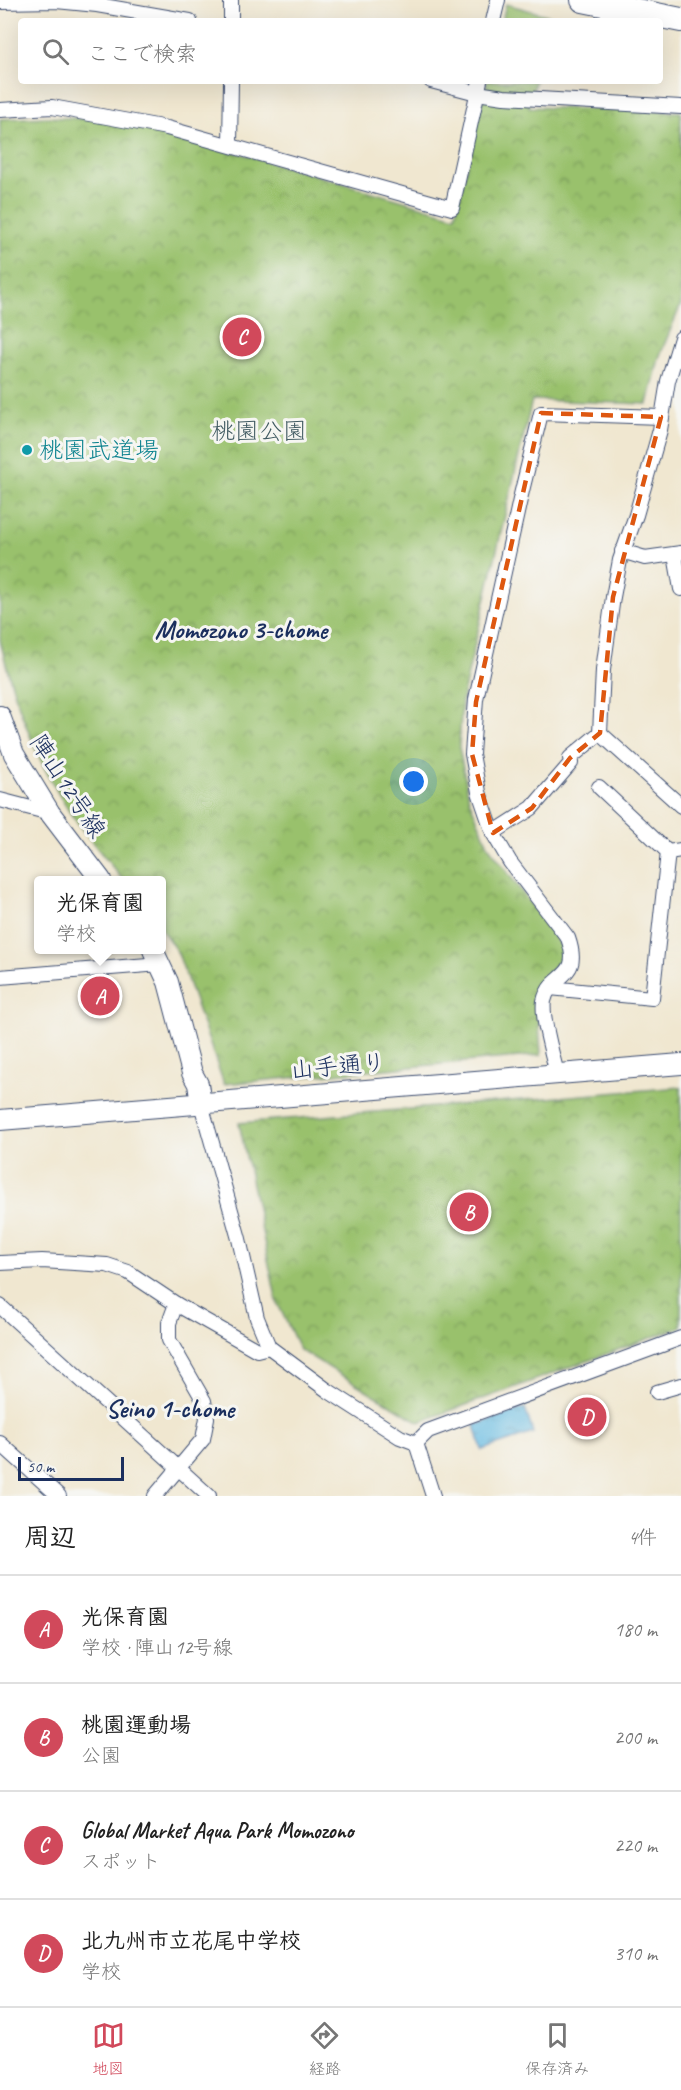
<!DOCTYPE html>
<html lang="ja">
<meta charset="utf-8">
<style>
body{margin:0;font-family:Caveat,"Klee One",sans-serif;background:#f6f6f6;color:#222}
.scale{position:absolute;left:18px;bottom:15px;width:106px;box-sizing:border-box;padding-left:6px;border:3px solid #1b2f5e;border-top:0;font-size:16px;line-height:21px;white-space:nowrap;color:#1b2f5e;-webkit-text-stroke:4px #f6f6f2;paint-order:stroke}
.you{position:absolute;left:414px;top:782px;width:21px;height:21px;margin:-15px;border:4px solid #fff;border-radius:50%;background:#1a73e8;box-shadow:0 0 0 9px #1a73e833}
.badge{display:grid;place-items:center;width:39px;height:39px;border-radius:50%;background:#d1495b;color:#fff;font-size:20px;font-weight:700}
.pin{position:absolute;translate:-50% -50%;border:3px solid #fff;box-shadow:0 2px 6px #0006}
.popup{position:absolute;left:34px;top:876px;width:132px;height:78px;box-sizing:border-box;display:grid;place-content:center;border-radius:6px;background:#fff;filter:drop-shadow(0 2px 4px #0005);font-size:20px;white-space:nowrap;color:#767676}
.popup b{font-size:22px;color:#222}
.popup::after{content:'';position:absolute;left:50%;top:100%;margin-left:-12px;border:12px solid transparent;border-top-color:#fff}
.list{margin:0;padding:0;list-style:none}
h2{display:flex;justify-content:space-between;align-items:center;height:78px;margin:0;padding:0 24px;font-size:26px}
h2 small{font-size:20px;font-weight:400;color:#767676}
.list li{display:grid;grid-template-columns:39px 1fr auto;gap:18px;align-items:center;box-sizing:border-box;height:108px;padding:0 24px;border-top:2px solid #e0e0e0}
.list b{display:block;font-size:22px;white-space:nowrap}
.list p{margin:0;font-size:20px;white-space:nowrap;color:#767676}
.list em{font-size:20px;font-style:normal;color:#767676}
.icon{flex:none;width:33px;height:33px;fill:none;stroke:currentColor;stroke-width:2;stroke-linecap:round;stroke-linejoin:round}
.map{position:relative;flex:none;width:681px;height:1496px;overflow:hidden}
.search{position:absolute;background:#fff;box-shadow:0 6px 24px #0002;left:18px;right:18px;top:18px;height:66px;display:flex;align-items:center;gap:15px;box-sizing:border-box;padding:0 21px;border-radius:6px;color:#767676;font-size:22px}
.sheet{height:510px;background:#fff}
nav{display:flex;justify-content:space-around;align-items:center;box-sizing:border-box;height:84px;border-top:2px solid #e0e0e0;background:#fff;font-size:16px;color:#767676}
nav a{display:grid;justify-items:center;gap:3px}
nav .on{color:#d1495b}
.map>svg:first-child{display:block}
.park{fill:url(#park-crowns);stroke:#5a7865;stroke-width:1.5}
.water{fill:url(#water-ripples);stroke:#4075a0;stroke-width:1.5}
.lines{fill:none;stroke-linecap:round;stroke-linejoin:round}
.street-casing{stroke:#3b4b6f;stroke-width:16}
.secondary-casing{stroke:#3b4b6f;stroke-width:22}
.highway-casing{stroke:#3b4b6f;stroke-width:26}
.street{stroke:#fff;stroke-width:14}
.secondary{stroke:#fff;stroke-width:20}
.highway{stroke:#fff;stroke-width:24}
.marked{fill:none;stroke:#de5710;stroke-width:4.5;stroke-dasharray:12 8;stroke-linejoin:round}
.culture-dot{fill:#0f9aa8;stroke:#f6f6f2;stroke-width:2}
.labels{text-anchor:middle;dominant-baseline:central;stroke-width:6;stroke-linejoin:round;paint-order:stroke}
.park-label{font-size:24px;fill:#415b62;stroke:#f6f6f2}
.culture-label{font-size:24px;fill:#0d838f;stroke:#f6f6f2;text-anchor:start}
.street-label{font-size:24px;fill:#1b2f5e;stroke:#f6f6f2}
.neighbourhood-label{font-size:26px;font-weight:bold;fill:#1b2f5e;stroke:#f6f6f2}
</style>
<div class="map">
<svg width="681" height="1496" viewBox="0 0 681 1496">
<defs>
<pattern id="park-crowns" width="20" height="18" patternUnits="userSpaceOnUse" patternTransform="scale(1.5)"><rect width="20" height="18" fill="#99c16c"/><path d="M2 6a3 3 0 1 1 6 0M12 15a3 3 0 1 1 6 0" fill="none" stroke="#7c9d5c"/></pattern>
<pattern id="water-ripples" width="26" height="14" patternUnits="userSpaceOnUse" patternTransform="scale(1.5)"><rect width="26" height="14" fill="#66bbe2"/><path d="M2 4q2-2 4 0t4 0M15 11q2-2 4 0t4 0" fill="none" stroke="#5398ba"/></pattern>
</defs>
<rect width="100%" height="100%" fill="#f6f6f2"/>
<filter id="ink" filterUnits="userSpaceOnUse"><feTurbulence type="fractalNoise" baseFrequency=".0167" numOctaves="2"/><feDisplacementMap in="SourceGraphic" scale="12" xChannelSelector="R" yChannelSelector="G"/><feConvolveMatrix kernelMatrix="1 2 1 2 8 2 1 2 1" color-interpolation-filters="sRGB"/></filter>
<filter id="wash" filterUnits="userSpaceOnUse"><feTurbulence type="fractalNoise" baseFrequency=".008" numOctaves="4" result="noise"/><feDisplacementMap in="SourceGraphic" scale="24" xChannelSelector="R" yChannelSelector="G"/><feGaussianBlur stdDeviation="1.35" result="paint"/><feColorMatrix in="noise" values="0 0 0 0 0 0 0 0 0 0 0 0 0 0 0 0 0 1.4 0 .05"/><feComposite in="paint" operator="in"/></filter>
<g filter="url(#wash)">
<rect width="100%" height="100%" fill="#f0e7d0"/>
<g class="park">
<polygon points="506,4 550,16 549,21 502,21"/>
<path d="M487,81H535L529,107L681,112V304L659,358L648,404L532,400L462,699L459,747L469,799L489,847L560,944L564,955L550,971L537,995L541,1055L224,1084L178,953L162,930V880H123C105,857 85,835 69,811C35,758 14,701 0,640V119L47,117L107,120L235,152L455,216Z"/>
<polygon points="681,1087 681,1327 419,1422 300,1350 277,1302 239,1123"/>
</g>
<polygon class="water" points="525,1408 533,1433 482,1450 475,1425"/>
</g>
<g filter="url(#ink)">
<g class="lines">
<defs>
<g id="street">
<polyline points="0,2 56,1 97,5 190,21"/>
<polyline points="231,21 231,0"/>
<polyline points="493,21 498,0"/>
<polyline points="431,81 477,93 504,97 681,107"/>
<polyline points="0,110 52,107 167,128 452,208 480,81"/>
<polyline points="230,145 231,81"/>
<polyline points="681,338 668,381 660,430 636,515 620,560 613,597 603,670 600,733 681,806"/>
<polyline points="622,551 645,558 681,553"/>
<polyline points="675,555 681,589"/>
<polyline points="599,787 668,852"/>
<polyline points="0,800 50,813"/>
<polyline points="493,833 532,808 571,763 570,758 600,733"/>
<polyline points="0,977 160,964"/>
<polyline points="550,988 652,998 668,852 681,850"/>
<path d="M557,1074C553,1056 541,1017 544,1001C551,971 583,981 568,938L510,862L493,833L479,792L472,754L476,699L521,495L541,413L661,417"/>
<polyline points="201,1104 239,1239 257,1318 269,1347 327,1390 400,1437 416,1443 428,1431 681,1338"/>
<polyline points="0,1263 42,1261 107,1265 128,1272 176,1304 257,1350 269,1347"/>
<polyline points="0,1306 209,1496"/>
<polyline points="657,1392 681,1385"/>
<polyline points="0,1443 59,1496"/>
<polyline points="416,1443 433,1496"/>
<polyline points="155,1496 203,1439 207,1418 204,1401 169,1340 169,1323 176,1304"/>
</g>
<g id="secondary">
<polyline points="0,716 14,754 50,813 101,880"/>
<polyline points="153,950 168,982 192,1073 198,1084 201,1104"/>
<polyline points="0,1120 681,1064"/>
</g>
<polyline id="highway" points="583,0 681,20"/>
</defs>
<use href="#street" class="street-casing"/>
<use href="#secondary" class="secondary-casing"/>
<use href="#highway" class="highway-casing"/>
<use href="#street" class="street"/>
<use href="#secondary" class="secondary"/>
<use href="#highway" class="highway"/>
</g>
</g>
<path class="marked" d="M541,413L661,417L613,597L600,733L570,758L532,808L493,833L472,754L476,702Z"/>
<circle class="culture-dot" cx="27" cy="450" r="6"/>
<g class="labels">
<g class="park-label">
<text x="259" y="431">桃園公園</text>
</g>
<g class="culture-label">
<text x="39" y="450">桃園武道場</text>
</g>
<g class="street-label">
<text transform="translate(68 786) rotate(57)">陣山12号線</text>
<text transform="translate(338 1066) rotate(-5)">山手通り</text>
</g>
<g class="neighbourhood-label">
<text x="241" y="629">Momozono 3-chome</text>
<text x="170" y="1408">Seino 1-chome</text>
</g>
</g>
</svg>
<div class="scale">50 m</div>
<div class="you"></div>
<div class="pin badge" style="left:100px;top:996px">A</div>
<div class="popup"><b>光保育園</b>学校</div>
<div class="pin badge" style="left:469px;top:1212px">B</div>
<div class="pin badge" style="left:242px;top:337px">C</div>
<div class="pin badge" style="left:587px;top:1417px">D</div>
<div class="search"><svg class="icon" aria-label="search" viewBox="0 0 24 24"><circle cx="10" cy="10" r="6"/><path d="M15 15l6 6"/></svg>ここで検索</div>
</div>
<section class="sheet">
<h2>周辺<small>4件</small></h2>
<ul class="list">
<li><span class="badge">A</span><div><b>光保育園</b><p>学校 · 陣山12号線</p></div><em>180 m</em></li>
<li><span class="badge">B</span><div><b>桃園運動場</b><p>公園</p></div><em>200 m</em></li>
<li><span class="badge">C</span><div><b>Global Market Aqua Park Momozono</b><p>スポット</p></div><em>220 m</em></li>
<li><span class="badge">D</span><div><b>北九州市立花尾中学校</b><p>学校</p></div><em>310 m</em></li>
</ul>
</section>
<nav>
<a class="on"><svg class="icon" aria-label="map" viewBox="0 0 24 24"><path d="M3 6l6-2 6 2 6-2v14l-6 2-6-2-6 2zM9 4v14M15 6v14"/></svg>地図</a>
<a><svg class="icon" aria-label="directions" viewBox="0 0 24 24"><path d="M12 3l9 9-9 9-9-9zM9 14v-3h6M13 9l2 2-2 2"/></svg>経路</a>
<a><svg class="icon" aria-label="saved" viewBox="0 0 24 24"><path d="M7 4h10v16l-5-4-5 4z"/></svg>保存済み</a>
</nav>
